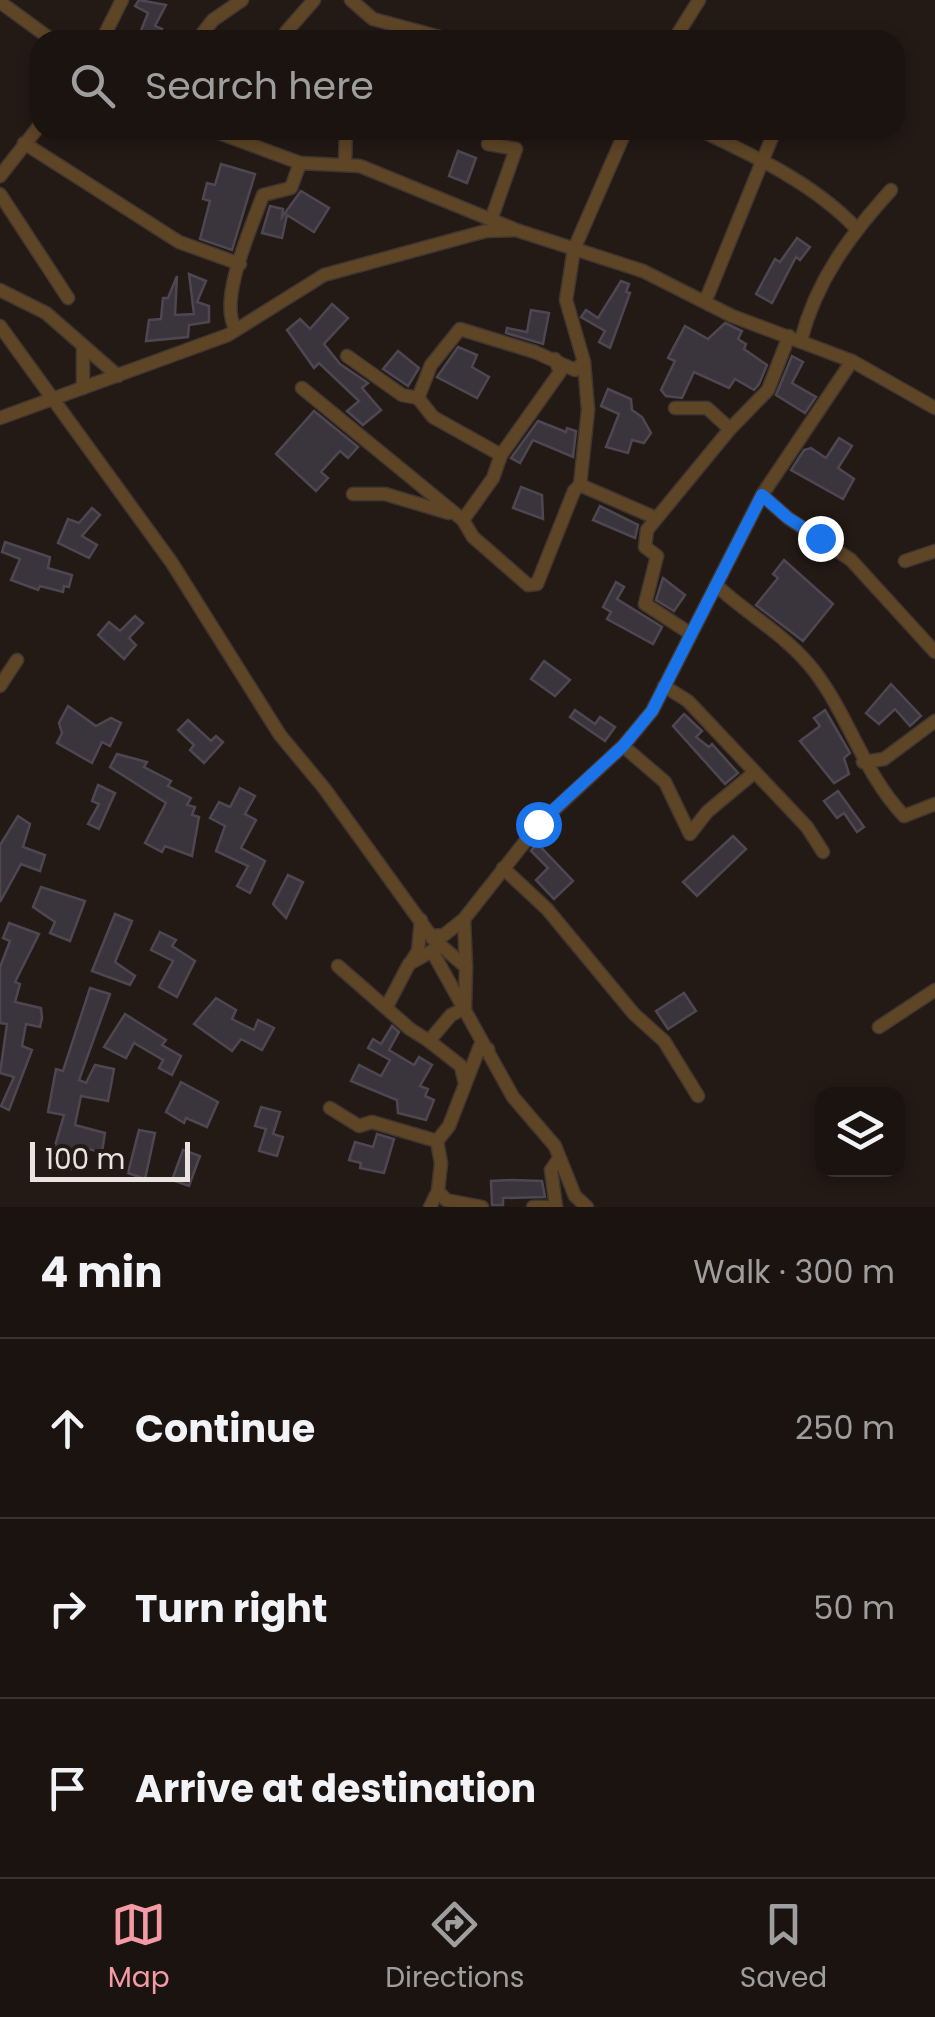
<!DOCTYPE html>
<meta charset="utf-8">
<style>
body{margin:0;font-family:Poppins,sans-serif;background:#231c19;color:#f1f3f6}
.controls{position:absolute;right:30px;bottom:30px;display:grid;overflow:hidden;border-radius:20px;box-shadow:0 5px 15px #0003}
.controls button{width:90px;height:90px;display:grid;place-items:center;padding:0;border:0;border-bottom:2px solid #383230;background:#1a1310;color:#f1f3f6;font:50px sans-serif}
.scale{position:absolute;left:30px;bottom:25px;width:160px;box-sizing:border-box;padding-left:10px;border:5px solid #ebe3e0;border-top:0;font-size:28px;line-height:35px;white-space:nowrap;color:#ebe3e0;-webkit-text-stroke:8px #231915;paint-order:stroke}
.stop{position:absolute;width:30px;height:30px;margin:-22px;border:8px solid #1a73e8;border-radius:50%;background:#fff}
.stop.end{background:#1a73e8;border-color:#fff;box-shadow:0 2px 10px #0008}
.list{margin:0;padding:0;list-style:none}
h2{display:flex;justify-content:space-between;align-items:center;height:130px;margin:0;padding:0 40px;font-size:42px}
h2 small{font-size:32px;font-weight:400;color:#9f9e9f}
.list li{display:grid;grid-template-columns:65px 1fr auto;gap:30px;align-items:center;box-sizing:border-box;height:180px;padding:0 40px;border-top:2px solid #383230}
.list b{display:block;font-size:38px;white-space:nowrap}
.list em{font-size:32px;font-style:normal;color:#9f9e9f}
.icon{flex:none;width:55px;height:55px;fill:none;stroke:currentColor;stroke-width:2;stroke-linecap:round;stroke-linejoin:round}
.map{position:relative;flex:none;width:935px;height:1207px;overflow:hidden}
.search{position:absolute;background:#1a1310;box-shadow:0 5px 15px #0003;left:30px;right:30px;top:30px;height:110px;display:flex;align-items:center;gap:25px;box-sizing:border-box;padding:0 35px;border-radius:30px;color:#9f9e9f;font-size:38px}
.sheet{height:670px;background:#1a1310}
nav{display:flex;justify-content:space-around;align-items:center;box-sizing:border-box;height:140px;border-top:2px solid #383230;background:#1a1310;font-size:28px;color:#9f9e9f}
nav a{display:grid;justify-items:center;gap:5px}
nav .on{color:#f49aa5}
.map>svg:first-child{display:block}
.building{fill:#3a343d;stroke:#4e4751;stroke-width:2.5}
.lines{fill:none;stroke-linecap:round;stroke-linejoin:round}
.minor-casing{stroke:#3f3531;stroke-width:15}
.minor{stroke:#5e4526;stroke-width:12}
.route{stroke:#1a73e8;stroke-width:12}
</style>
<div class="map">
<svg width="935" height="1207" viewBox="0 0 935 1207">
<rect width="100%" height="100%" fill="#231915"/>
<g class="building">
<polygon points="139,0 166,5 155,26 162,29 157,40 138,38 148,13 135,6"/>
<polygon points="458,151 476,158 467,183 449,176"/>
<polygon points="221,164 255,174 232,250 200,239 210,201 203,199 207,183 215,185"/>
<polygon points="301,191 329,208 314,232 287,215 282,238 262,233 270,206 283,209 282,217"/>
<polygon points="797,238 810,247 800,260 796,257 772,303 756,294 775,259 780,262"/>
<polygon points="189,274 206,281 197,302 209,306 209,322 189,325 188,337 146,341 149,320 161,319 163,298 168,298 177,276 175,315 194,314"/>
<polygon points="621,281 629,284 626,292 630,293 610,348 599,342 605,331 581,317 586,310 598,318"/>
<polygon points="332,304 348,318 324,344 340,364 368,383 362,388 381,410 363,425 347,411 359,401 319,363 314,368 287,330 300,319 310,329"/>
<polygon points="531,310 549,313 543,344 506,333 507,328 527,332"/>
<polygon points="725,323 742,331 738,339 746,344 744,349 767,365 759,384 754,390 735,379 729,388 694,372 682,398 666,396 661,390 675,361 668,358 685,326 708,339"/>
<polygon points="458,347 477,355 472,367 489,377 477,398 437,377"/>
<polygon points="398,351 419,368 408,386 383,369"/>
<polygon points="792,356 803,362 792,383 816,397 805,413 776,395"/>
<polygon points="608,389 631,399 632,410 642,417 651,433 644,443 632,440 628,453 606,447 619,414 601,406"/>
<polygon points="314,411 358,447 348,458 340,451 321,472 328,478 316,491 276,454"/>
<polygon points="538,421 566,432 567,428 576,431 573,457 533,440 520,463 511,458"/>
<polygon points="839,438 852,446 838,468 854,479 843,499 791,470 804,450 811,448 826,458"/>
<polygon points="521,487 542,495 543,519 513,508"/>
<polygon points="600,506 638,525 635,538 593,520"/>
<polygon points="92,508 100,515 82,536 97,545 89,558 58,543 68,519 79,523"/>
<polygon points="5,542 50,557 48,568 72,575 69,587 64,586 63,592 40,586 38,590 11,580 20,559 2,552"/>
<polygon points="784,560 833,604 803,641 756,605 778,578 773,574"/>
<polygon points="663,578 685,595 674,611 656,600"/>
<polygon points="616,582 624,587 617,599 662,627 653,644 607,619 611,612 603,607"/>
<polygon points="135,616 143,623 129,638 136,645 124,659 98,635 109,622 120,631"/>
<polygon points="544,661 570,680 555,696 531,679"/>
<polygon points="891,684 921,716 910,726 895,709 879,724 866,713"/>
<polygon points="68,706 96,726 111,718 121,723 110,746 102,742 92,763 57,743 62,733 59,723"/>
<polygon points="575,710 595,724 600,717 615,727 605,741 570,717"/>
<polygon points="825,710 850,753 844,758 849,774 834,783 800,741 820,726 814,718"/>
<polygon points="684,714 702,731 696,737 709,747 712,744 738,773 725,784 673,726"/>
<polygon points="188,720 211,741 216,736 223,742 204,763 190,750 194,745 178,730"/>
<polygon points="117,754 147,762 144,767 171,781 168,786 191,798 187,805 195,807 192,815 199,817 192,856 165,846 162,852 145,843 166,803 110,767"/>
<polygon points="98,785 115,793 99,829 88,824 99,804 92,801"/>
<polygon points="240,788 255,796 245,814 256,820 241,848 265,861 250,893 237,886 248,866 216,851 225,826 210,818 219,802 230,807"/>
<polygon points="838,791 864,827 857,832 844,813 837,818 824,801"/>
<polygon points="18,816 30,824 23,847 45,855 40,871 21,864 0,902 0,845"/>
<polygon points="733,836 746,849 697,896 683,882"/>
<polygon points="537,843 573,881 554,899 536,880 548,868 531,851"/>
<polygon points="288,875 303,882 286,918 273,904"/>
<polygon points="41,887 85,901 70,941 50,933 55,922 33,907"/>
<polygon points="115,914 132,921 115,962 135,976 130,985 92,971"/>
<polygon points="9,923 39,934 15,982 20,984 15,1002 41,1008 42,1018 40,1027 26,1024 22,1046 32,1050 9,1110 1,1106 14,1077 0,1073 7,1024 0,1023 0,967 10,941 3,938"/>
<polygon points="160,932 176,940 172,946 195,961 177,997 159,987 173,961 151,950"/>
<polygon points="90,988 110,994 79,1080 86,1083 95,1065 114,1069 108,1101 81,1096 75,1125 105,1133 102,1152 78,1147 71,1169 50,1163 64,1115 48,1112 56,1069 63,1071"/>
<polygon points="684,993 696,1011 668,1029 656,1011"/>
<polygon points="216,998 236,1010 232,1019 254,1030 258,1020 274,1028 262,1050 241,1039 232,1051 194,1024"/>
<polygon points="125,1014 166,1040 162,1045 181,1056 172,1075 159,1068 163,1060 134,1043 126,1058 104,1047"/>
<polygon points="392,1026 399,1032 389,1050 414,1065 419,1057 432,1065 420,1086 428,1089 425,1096 434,1100 426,1120 398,1113 397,1100 351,1081 359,1065 381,1076 390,1060 368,1048 373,1039 381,1044"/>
<polygon points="181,1082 218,1102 207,1127 186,1118 184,1123 166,1112"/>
<polygon points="261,1107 280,1112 273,1134 283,1137 277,1156 259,1151 266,1129 255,1126"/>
<polygon points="139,1130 155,1133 145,1179 128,1173"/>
<polygon points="377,1134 394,1139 384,1173 360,1168 361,1163 349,1160 355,1142 373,1147"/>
<polygon points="183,1150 200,1156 189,1186 172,1180"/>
<polygon points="512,1180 542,1181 545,1197 503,1198 503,1205 492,1205 491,1181"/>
</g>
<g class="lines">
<defs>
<g id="minor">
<polyline points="351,0 373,19 451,40"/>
<polyline points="0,2 52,40"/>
<polyline points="198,39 213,20 242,0"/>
<polyline points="102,40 122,0"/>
<polyline points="287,40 286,32 314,0"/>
<polyline points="674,40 699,0"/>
<polyline points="211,130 300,163"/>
<polyline points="626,130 574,249 566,300 584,362 588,410 580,485 656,518"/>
<path d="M700,130C756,157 813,183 856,228"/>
<polyline points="24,143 179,242 240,264"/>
<polyline points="488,144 516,149 492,217"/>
<polyline points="345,164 346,130"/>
<polyline points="0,176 40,125"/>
<polyline points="0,194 68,298"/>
<polyline points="0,290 46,313 118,376"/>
<polyline points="705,302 775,130"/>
<polyline points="0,326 172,563 280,735 324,788 431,936 444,935 464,919 539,824 623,746 652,711 762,495 852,361"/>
<path d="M236,329C217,302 252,226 263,195L291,188L300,163L360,166L514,229"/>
<path d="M801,340C816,281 850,235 891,190"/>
<polyline points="347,356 402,395 418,398 431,365 460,329 535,352 575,370 584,362"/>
<polyline points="83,388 83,349"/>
<polyline points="302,388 463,520"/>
<polyline points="418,398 433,417 501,455 560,372 555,359"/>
<polyline points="675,408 707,408 730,429 768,390 789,336"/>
<polyline points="0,418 228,335 324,275 486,231 516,230 643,271 732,316 852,361 935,408"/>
<polyline points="501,455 493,478 463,520 473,537 528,585 537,584 574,491 580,485"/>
<polyline points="353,494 385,494 449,513"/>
<polyline points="762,495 788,518 851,560 935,652"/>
<polyline points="905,561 935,551"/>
<path d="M716,585C748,615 788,636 815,672C849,717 864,774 904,816L935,804"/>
<polyline points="691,634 645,604 657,556 645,547 647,530 730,429"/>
<polyline points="0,686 17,660"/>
<polyline points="664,686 688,701 755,772"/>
<polyline points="623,746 665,782 690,834 707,812 755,772 807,827 823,852"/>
<polyline points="863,762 884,759 935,721"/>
<polyline points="503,868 547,909 634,1014 664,1041 698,1096"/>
<polyline points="464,919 466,967"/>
<polyline points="439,943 432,951 513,1097 555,1146 575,1196 587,1207"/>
<polyline points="411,962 418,951 421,920"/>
<polyline points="338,966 410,1029 429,1041 451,1015 465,1008 466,967 432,938"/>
<polyline points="387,1006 409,964 432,951"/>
<polyline points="879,1027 935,990"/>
<polyline points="429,1041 461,1066 464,1080"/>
<polyline points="330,1108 359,1126 372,1122 437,1141 449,1126 480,1046 488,1049"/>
<polyline points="437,1141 441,1163 438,1191 446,1200 482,1207"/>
<polyline points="430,1207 438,1191"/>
<polyline points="533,1207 556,1207"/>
<polyline points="556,1207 551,1170 558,1160"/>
</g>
</defs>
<use href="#minor" class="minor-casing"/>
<use href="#minor" class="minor"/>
</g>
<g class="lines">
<polyline class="route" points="538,824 623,746 652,711 762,495 788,518 820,538"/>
</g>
</svg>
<div class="controls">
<button><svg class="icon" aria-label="layers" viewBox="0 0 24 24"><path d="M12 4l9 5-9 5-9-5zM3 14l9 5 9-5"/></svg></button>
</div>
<div class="scale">100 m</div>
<div class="stop" style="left:538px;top:824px"></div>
<div class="stop end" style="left:820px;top:538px"></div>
<div class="search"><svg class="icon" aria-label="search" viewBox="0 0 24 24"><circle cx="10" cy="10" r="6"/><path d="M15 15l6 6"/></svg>Search here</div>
</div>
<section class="sheet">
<h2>4 min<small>Walk · 300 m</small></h2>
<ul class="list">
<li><svg class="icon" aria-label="ahead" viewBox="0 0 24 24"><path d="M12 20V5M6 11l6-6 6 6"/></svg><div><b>Continue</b></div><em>250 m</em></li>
<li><svg class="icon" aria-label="right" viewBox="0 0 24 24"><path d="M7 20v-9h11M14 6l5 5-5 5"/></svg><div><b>Turn right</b></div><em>50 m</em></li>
<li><svg class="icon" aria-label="arrive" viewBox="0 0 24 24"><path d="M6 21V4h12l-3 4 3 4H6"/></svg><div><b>Arrive at destination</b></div></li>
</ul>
</section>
<nav>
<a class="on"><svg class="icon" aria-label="map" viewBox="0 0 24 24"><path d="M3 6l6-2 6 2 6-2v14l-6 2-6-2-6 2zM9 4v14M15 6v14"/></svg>Map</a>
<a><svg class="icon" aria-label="directions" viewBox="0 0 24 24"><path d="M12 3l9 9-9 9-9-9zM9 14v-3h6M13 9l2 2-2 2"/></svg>Directions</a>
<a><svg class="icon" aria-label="saved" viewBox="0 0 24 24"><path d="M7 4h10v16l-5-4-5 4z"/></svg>Saved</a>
</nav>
